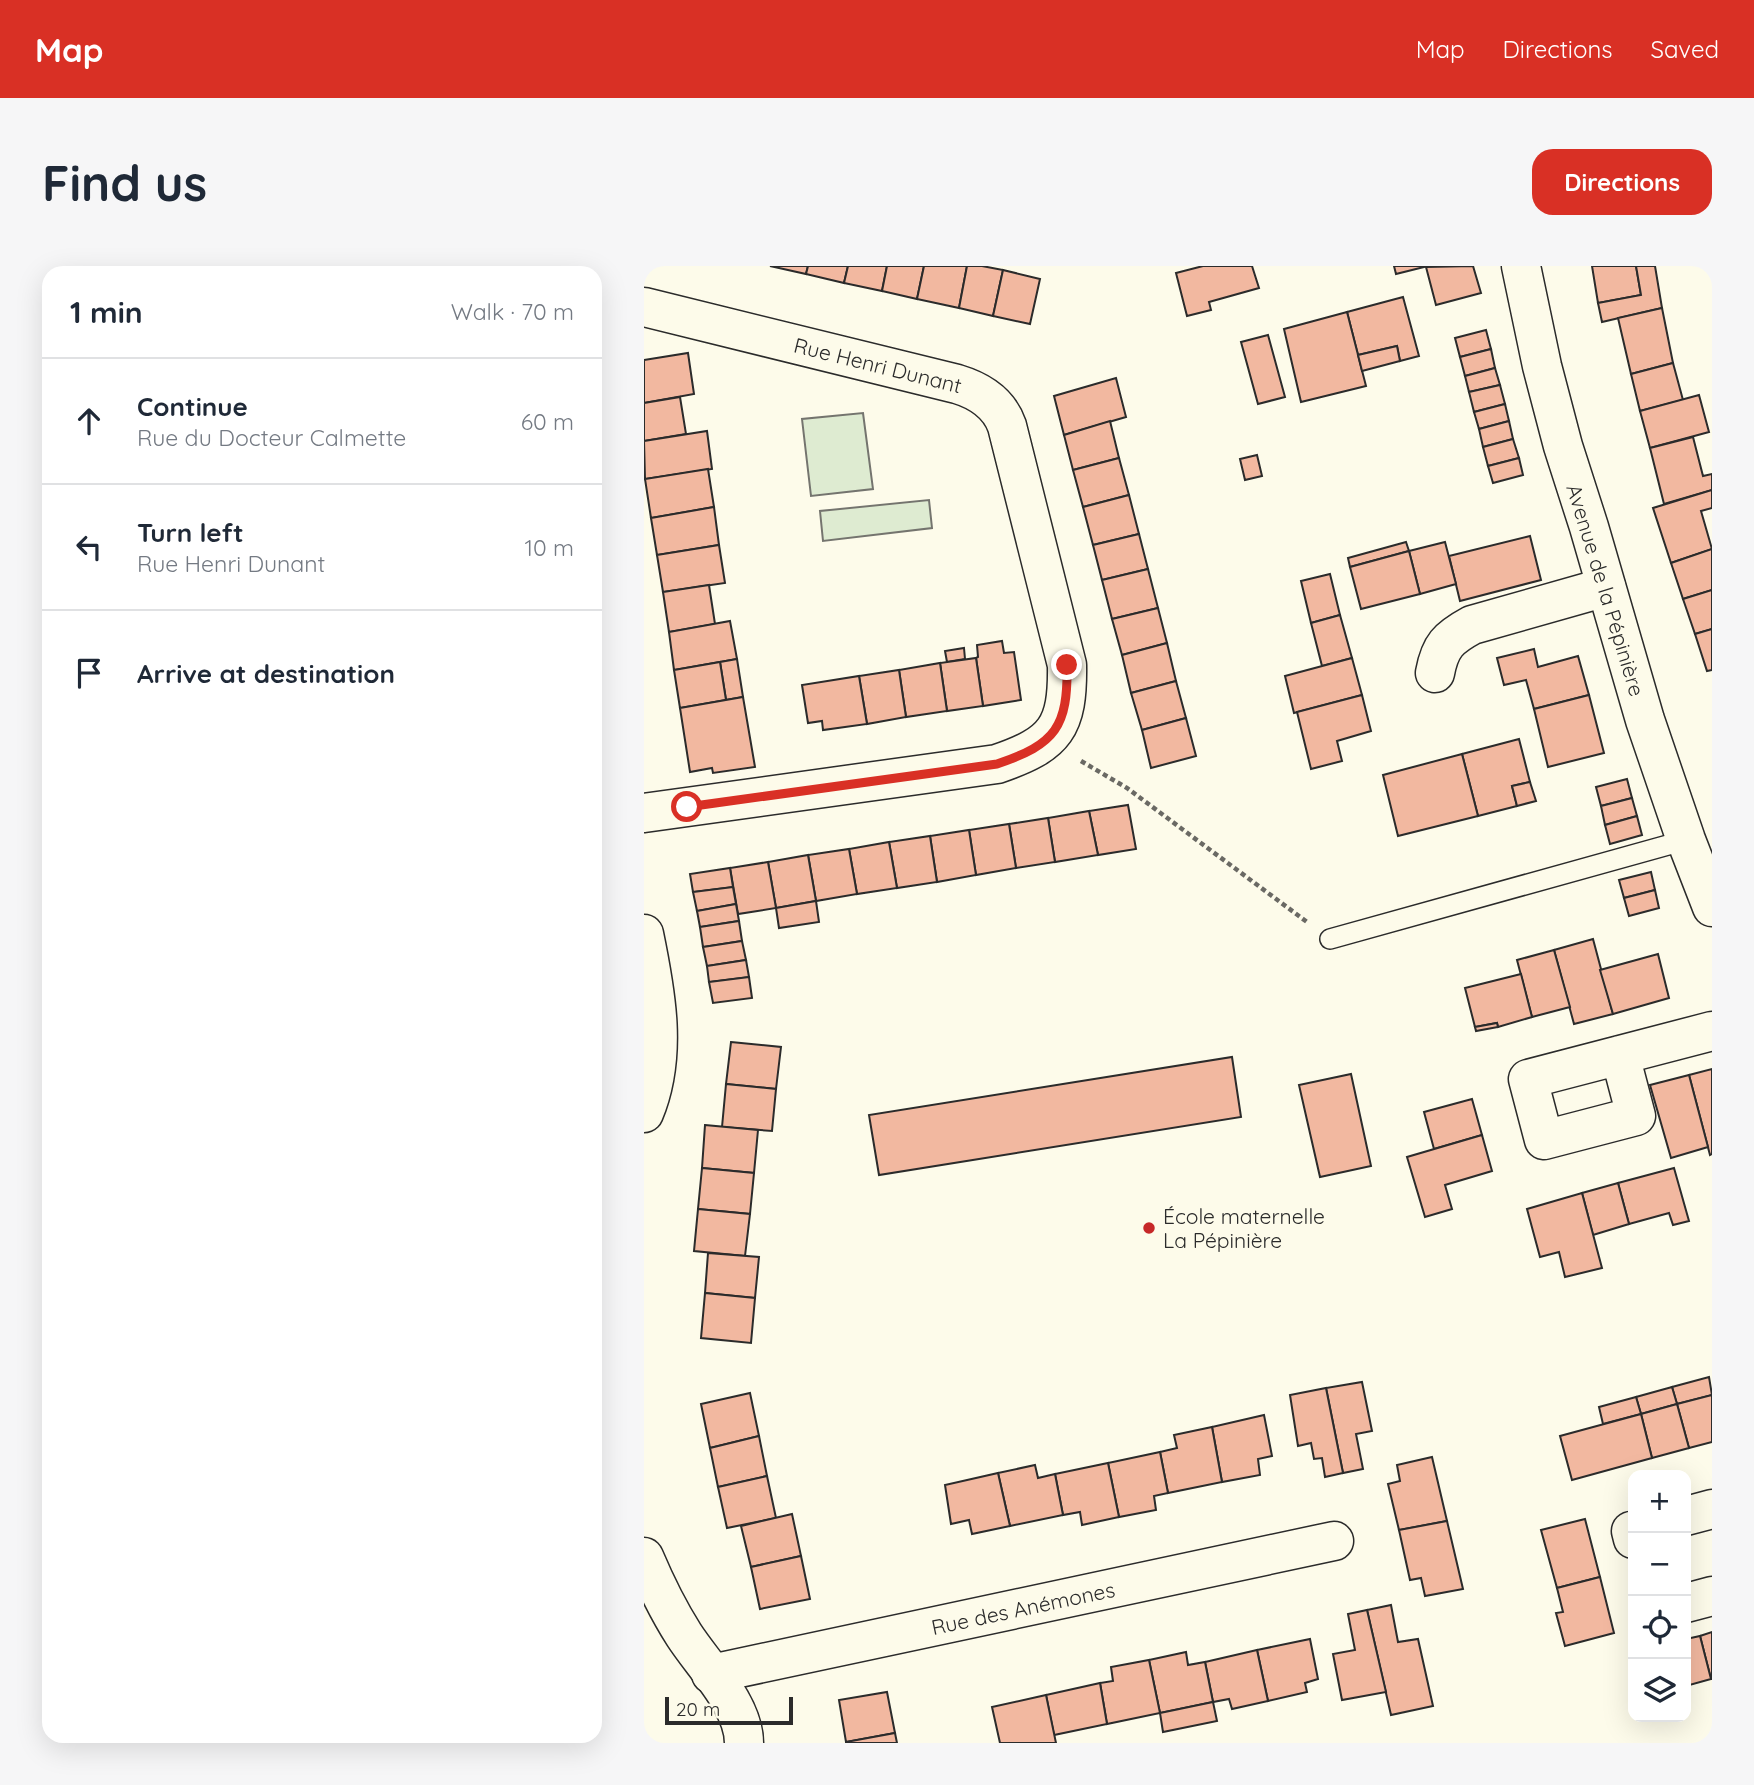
<!DOCTYPE html>
<meta charset="utf-8">
<style>
body{margin:0;font-family:Quicksand,sans-serif;background:#f6f6f7;color:#1f2937}
.controls{position:absolute;right:21px;bottom:21px;display:grid;overflow:hidden;border-radius:14px;box-shadow:0 7px 28px #0002}
.controls button{width:63px;height:63px;display:grid;place-items:center;padding:0;border:0;border-bottom:2px solid #e0e1e3;background:#fff;color:#1f2937;font:35px sans-serif}
.scale{position:absolute;left:21px;bottom:18px;width:128px;box-sizing:border-box;padding-left:7px;border:4px solid #2b2b2b;border-top:0;font-size:19px;line-height:24px;white-space:nowrap;color:#2b2b2b;-webkit-text-stroke:5px #fdfbea;paint-order:stroke}
.stop{position:absolute;width:21px;height:21px;margin:-16px;border:5px solid #d93025;border-radius:50%;background:#fff}
.stop.end{background:#d93025;border-color:#fff;box-shadow:0 2px 7px #0008}
.list{margin:0;padding:0;list-style:none}
h2{display:flex;justify-content:space-between;align-items:center;height:91px;margin:0;padding:0 28px;font-size:30px}
h2 small{font-size:23px;font-weight:400;color:#747a83}
.list li{display:grid;grid-template-columns:46px 1fr auto;gap:21px;align-items:center;box-sizing:border-box;height:126px;padding:0 28px;border-top:2px solid #e0e1e3}
.list b{display:block;font-size:26px;white-space:nowrap}
.list p{margin:0;font-size:23px;white-space:nowrap;color:#747a83}
.list em{font-size:23px;font-style:normal;color:#747a83}
.icon{flex:none;width:38px;height:38px;fill:none;stroke:currentColor;stroke-width:2;stroke-linecap:round;stroke-linejoin:round}
.map{position:relative;flex:none;width:1068px;height:1477px;overflow:hidden;border-radius:21px}
header{display:flex;align-items:center;gap:42px;box-sizing:border-box;height:98px;padding:0 35px;background:#d93025;color:#fff}
header strong{font-size:33px}
nav{display:flex;gap:38px;margin-inline-start:auto;font-size:24px}
.intro{display:flex;align-items:center;justify-content:space-between;box-sizing:border-box;height:168px;padding:0 42px}
h1{margin:0;font-size:49px}
.button{padding:18px 32px;border-radius:21px;background:#d93025;color:#fff;font-size:24px;font-weight:700}
main{display:flex;gap:42px;padding:0 42px}
aside{flex:1;background:#fff;border-radius:21px;box-shadow:0 7px 28px #0002}
.map>svg:first-child{display:block}
.green{fill:#deebd1;stroke:#74746e;stroke-width:2}
.building{fill:#f2b8a0;stroke:#2b2b2b;stroke-width:2}
.lines{fill:none;stroke-linecap:round;stroke-linejoin:round}
.service-casing{stroke:#2b2b2b;stroke-width:22}
.minor-casing{stroke:#2b2b2b;stroke-width:41}
.path{stroke:#6a6964;stroke-width:4.5;stroke-dasharray:5 3.5;stroke-linecap:butt}
.service{stroke:#fdfbea;stroke-width:19}
.minor{stroke:#fdfbea;stroke-width:38}
.route{stroke:#d93025;stroke-width:9}
.poi-dot{fill:#c62828;stroke:#fdfbea;stroke-width:2.5}
.labels{text-anchor:middle;dominant-baseline:central;stroke-width:5;stroke-linejoin:round;paint-order:stroke}
.street-label{font-size:21px;fill:#2b2b2b;stroke:#fdfbea}
.poi-label{font-size:21px;fill:#2b2b2b;stroke:#fdfbea;text-anchor:start}
</style>
<header>
<strong>Map</strong>
<nav><a>Map</a><a>Directions</a><a>Saved</a></nav>
</header>
<div class="intro"><h1>Find us</h1><a class="button">Directions</a></div>
<main>
<aside>
<h2>1 min<small>Walk · 70 m</small></h2>
<ul class="list">
<li><svg class="icon" aria-label="ahead" viewBox="0 0 24 24"><path d="M12 20V5M6 11l6-6 6 6"/></svg><div><b>Continue</b><p>Rue du Docteur Calmette</p></div><em>60 m</em></li>
<li><svg class="icon" aria-label="left" viewBox="0 0 24 24"><path d="M17 20v-9H6M10 6l-5 5 5 5"/></svg><div><b>Turn left</b><p>Rue Henri Dunant</p></div><em>10 m</em></li>
<li><svg class="icon" aria-label="arrive" viewBox="0 0 24 24"><path d="M6 21V4h12l-3 4 3 4H6"/></svg><div><b>Arrive at destination</b></div></li>
</ul>
</aside>
<div class="map">
<svg width="1068" height="1477" viewBox="0 0 1068 1477">
<rect width="100%" height="100%" fill="#fdfbea"/>
<g class="green">
<polygon points="219,147 229,223 167,230 158,153"/>
<polygon points="285,234 288,262 179,275 176,245"/>
</g>
<g class="building">
<polygon points="126,0 164,0 162,8"/>
<polygon points="164,0 204,0 200,17 162,8"/>
<polygon points="204,0 243,0 238,25 200,17"/>
<polygon points="243,0 280,0 273,33 238,25"/>
<polygon points="280,0 323,0 315,42 273,33"/>
<polygon points="323,0 338,0 359,4 349,50 315,42"/>
<polygon points="559,0 608,0 615,22 565,36 567,44 543,50 532,7"/>
<polygon points="750,0 784,0 752,8"/>
<polygon points="829,0 837,27 792,39 782,1"/>
<polygon points="948,0 992,0 997,29 954,37"/>
<polygon points="992,0 1011,0 1018,42 958,56 954,37 997,29"/>
<polygon points="359,4 396,13 386,58 349,50"/>
<polygon points="759,31 775,90 756,95 753,80 714,89 703,46"/>
<polygon points="1018,42 1029,97 987,108 974,52"/>
<polygon points="703,46 722,120 657,136 640,63"/>
<polygon points="842,64 847,83 816,91 811,72"/>
<polygon points="624,69 641,131 614,138 597,76"/>
<polygon points="753,80 756,95 718,105 714,89"/>
<polygon points="847,83 851,102 821,110 816,91"/>
<polygon points="44,87 50,128 0,137 0,94"/>
<polygon points="1029,97 1039,134 996,145 987,108"/>
<polygon points="851,102 856,119 825,126 821,110"/>
<polygon points="472,112 482,151 420,169 410,130"/>
<polygon points="856,119 861,138 830,146 825,126"/>
<polygon points="1055,129 1065,166 1006,182 996,145"/>
<polygon points="36,131 42,168 0,175 0,137"/>
<polygon points="861,138 865,155 835,163 830,146"/>
<polygon points="466,155 475,192 429,204 420,169"/>
<polygon points="865,155 869,173 839,181 835,163"/>
<polygon points="63,165 68,203 1,213 0,175"/>
<polygon points="1049,171 1059,210 1068,208 1068,224 1020,238 1006,182"/>
<polygon points="869,173 875,192 844,200 839,181"/>
<polygon points="613,189 618,210 601,214 596,193"/>
<polygon points="475,192 485,229 439,241 429,204"/>
<polygon points="875,192 879,209 849,217 844,200"/>
<polygon points="64,203 70,241 7,252 1,213"/>
<polygon points="1068,224 1068,242 1057,245 1068,283 1027,297 1009,242"/>
<polygon points="485,229 495,268 449,279 439,241"/>
<polygon points="70,241 75,279 13,289 7,252"/>
<polygon points="495,268 504,303 458,314 449,279"/>
<polygon points="886,270 897,314 816,335 805,290"/>
<polygon points="762,276 765,285 706,301 704,292"/>
<polygon points="801,276 812,318 776,328 765,285"/>
<polygon points="75,279 81,317 19,326 13,289"/>
<polygon points="1068,283 1068,324 1039,333 1027,297"/>
<polygon points="765,285 776,328 717,343 706,301"/>
<polygon points="504,303 514,342 468,353 458,314"/>
<polygon points="686,308 696,349 667,357 657,315"/>
<polygon points="65,319 71,358 25,366 19,326"/>
<polygon points="1068,324 1068,363 1051,368 1039,333"/>
<polygon points="514,342 523,377 478,389 468,353"/>
<polygon points="696,349 708,392 678,400 667,357"/>
<polygon points="86,355 93,393 30,404 25,366"/>
<polygon points="1068,363 1068,404 1063,405 1051,368"/>
<polygon points="358,375 360,387 370,386 377,434 339,440 332,392 334,391 333,379"/>
<polygon points="523,377 532,415 487,427 478,389"/>
<polygon points="320,382 321,393 303,396 301,385"/>
<polygon points="890,383 894,401 934,390 945,429 890,443 882,414 860,419 853,392"/>
<polygon points="332,392 339,440 303,445 296,397"/>
<polygon points="708,392 718,429 650,447 641,410"/>
<polygon points="93,393 99,431 82,434 76,396"/>
<polygon points="76,396 82,434 36,442 30,404"/>
<polygon points="296,397 303,445 262,451 255,404"/>
<polygon points="255,404 262,451 223,458 215,410"/>
<polygon points="215,410 223,458 179,464 178,455 164,457 158,419"/>
<polygon points="532,415 542,452 498,464 487,427"/>
<polygon points="718,429 727,465 693,475 698,495 667,503 653,446"/>
<polygon points="945,429 960,487 904,501 890,443"/>
<polygon points="99,431 111,501 69,507 68,502 46,506 36,442"/>
<polygon points="542,452 552,490 507,502 498,464"/>
<polygon points="875,473 886,516 868,520 873,540 834,550 818,488"/>
<polygon points="818,488 834,550 754,570 739,509"/>
<polygon points="983,513 988,532 957,540 952,521"/>
<polygon points="886,516 892,535 873,540 868,520"/>
<polygon points="988,532 993,550 961,559 957,540"/>
<polygon points="484,539 492,583 454,589 445,545"/>
<polygon points="445,545 454,589 411,596 404,552"/>
<polygon points="993,550 998,569 966,578 961,559"/>
<polygon points="404,552 411,596 372,602 365,558"/>
<polygon points="365,558 372,602 332,609 325,564"/>
<polygon points="325,564 332,609 293,616 286,570"/>
<polygon points="286,570 293,616 253,622 245,576"/>
<polygon points="245,576 253,622 213,628 205,583"/>
<polygon points="205,583 213,628 172,635 164,589"/>
<polygon points="164,589 172,635 132,642 124,596"/>
<polygon points="124,596 132,642 94,648 86,602"/>
<polygon points="86,602 89,621 49,626 46,608"/>
<polygon points="1007,606 1011,624 980,632 975,614"/>
<polygon points="89,621 92,638 53,645 49,626"/>
<polygon points="1011,624 1015,642 985,650 980,632"/>
<polygon points="172,635 175,656 135,662 132,642"/>
<polygon points="92,638 95,655 56,661 53,645"/>
<polygon points="95,655 98,675 59,681 56,661"/>
<polygon points="949,673 969,748 930,758 910,684"/>
<polygon points="98,675 102,694 63,700 59,681"/>
<polygon points="910,684 926,741 888,751 873,694"/>
<polygon points="1014,688 1025,732 969,748 956,704"/>
<polygon points="102,694 105,711 65,716 63,700"/>
<polygon points="877,708 888,751 854,761 853,757 831,761 821,722"/>
<polygon points="105,711 108,732 69,737 65,716"/>
<polygon points="853,757 854,761 832,765 831,761"/>
<polygon points="87,776 137,781 132,823 82,818"/>
<polygon points="588,791 597,851 235,909 225,849"/>
<polygon points="1068,803 1068,888 1066,889 1045,809"/>
<polygon points="707,808 727,900 676,911 655,819"/>
<polygon points="1045,809 1064,881 1027,892 1006,819"/>
<polygon points="82,818 132,823 128,865 78,861"/>
<polygon points="828,833 838,869 790,883 780,846"/>
<polygon points="61,859 114,864 110,907 58,902"/>
<polygon points="838,869 848,905 801,919 808,943 781,951 763,891"/>
<polygon points="58,902 110,907 106,948 54,943"/>
<polygon points="1030,902 1045,955 1029,959 1025,947 985,958 974,917"/>
<polygon points="974,917 985,958 949,969 938,927"/>
<polygon points="938,927 958,1002 921,1011 915,986 896,991 883,943"/>
<polygon points="54,943 106,948 101,990 50,985"/>
<polygon points="64,987 115,991 111,1032 61,1027"/>
<polygon points="61,1027 111,1032 107,1077 57,1072"/>
<polygon points="1065,1111 1068,1129 1033,1138 1028,1121"/>
<polygon points="718,1116 728,1165 712,1168 719,1203 699,1207 682,1122"/>
<polygon points="1028,1121 1033,1138 997,1148 992,1131"/>
<polygon points="682,1122 699,1207 681,1211 678,1192 670,1193 667,1177 654,1180 646,1129"/>
<polygon points="106,1127 115,1170 66,1182 57,1138"/>
<polygon points="1068,1129 1068,1176 1045,1182 1033,1138"/>
<polygon points="992,1131 997,1148 959,1158 955,1141"/>
<polygon points="1033,1138 1045,1182 1008,1192 997,1148"/>
<polygon points="997,1148 1008,1192 928,1214 916,1170"/>
<polygon points="620,1149 628,1190 614,1193 616,1209 578,1216 568,1161"/>
<polygon points="568,1161 578,1216 524,1227 516,1186 533,1182 530,1169"/>
<polygon points="115,1170 123,1210 74,1221 66,1182"/>
<polygon points="516,1186 524,1227 510,1230 512,1244 475,1251 464,1197"/>
<polygon points="788,1191 803,1255 755,1264 744,1218 756,1215 753,1199"/>
<polygon points="464,1197 475,1251 438,1259 436,1246 419,1249 411,1208"/>
<polygon points="391,1199 394,1212 411,1208 419,1249 366,1260 354,1207"/>
<polygon points="354,1207 366,1260 328,1268 325,1254 307,1258 301,1219"/>
<polygon points="123,1210 132,1252 83,1262 74,1221"/>
<polygon points="148,1248 157,1290 107,1301 97,1260"/>
<polygon points="941,1253 956,1311 913,1322 897,1264"/>
<polygon points="803,1255 819,1323 781,1330 777,1312 766,1314 755,1264"/>
<polygon points="157,1290 166,1333 116,1343 107,1301"/>
<polygon points="956,1311 970,1367 921,1380 912,1347 919,1346 913,1322"/>
<polygon points="747,1339 754,1376 774,1373 789,1440 747,1449 723,1344"/>
<polygon points="723,1344 742,1426 698,1434 689,1388 711,1384 704,1348"/>
<polygon points="1068,1366 1068,1413 1067,1413 1056,1370"/>
<polygon points="1056,1370 1067,1413 1042,1420 1042,1373"/>
<polygon points="666,1373 674,1413 661,1417 663,1426 624,1435 613,1384"/>
<polygon points="613,1384 624,1435 588,1443 585,1433 569,1436 561,1396"/>
<polygon points="542,1386 544,1399 561,1396 569,1436 516,1447 505,1394"/>
<polygon points="505,1394 516,1447 463,1458 456,1417 469,1415 467,1401"/>
<polygon points="456,1417 463,1458 410,1469 402,1429"/>
<polygon points="243,1426 251,1467 202,1476 195,1434"/>
<polygon points="402,1429 412,1477 356,1477 348,1441"/>
<polygon points="569,1436 573,1455 519,1466 516,1447"/>
<polygon points="251,1467 253,1477 202,1477 202,1476"/>
</g>
<g class="lines">
<defs>
<polyline id="service" points="686,673 1042,574"/>
<g id="minor">
<polyline points="877,0 898,100 919,180 945,261 1001,454 1042,574 1068,641"/>
<path d="M0,41L313,118C336,125 355,137 363,160L423,399C424,461 412,478 353,498L0,547"/>
<path d="M791,407C796,380 804,372 828,359L962,321"/>
<path d="M0,668C12,726 24,790 0,847"/>
<polyline points="976,789 992,850 900,874 884,813 1068,765"/>
<polyline points="1042,1250 1068,1243"/>
<polyline points="989,1265 987,1265 989,1273"/>
<path d="M0,1291C11,1317 24,1344 40,1369C60,1400 100,1439 100,1477"/>
<polyline points="1042,1337 1068,1330"/>
<polyline points="67,1408 690,1275"/>
</g>
</defs>
<use href="#service" class="service-casing"/>
<use href="#minor" class="minor-casing"/>
<polyline class="path" points="437,495 483,522 663,656"/>
<use href="#service" class="service"/>
<use href="#minor" class="minor"/>
</g>
<g class="lines">
<path class="route" d="M43,541L353,498C412,478 424,461 423,399"/>
</g>
<circle class="poi-dot" cx="505" cy="962" r="7"/>
<g class="labels">
<g class="street-label">
<text transform="translate(234 99) rotate(14)">Rue Henri Dunant</text>
<text transform="translate(962 324) rotate(73)">Avenue de la Pépinière</text>
<text transform="translate(379 1342) rotate(-12)">Rue des Anémones</text>
</g>
<g class="poi-label">
<text x="519" y="950">École maternelle<tspan x="519" dy="24">La Pépinière</tspan></text>
</g>
</g>
</svg>
<div class="controls">
<button>+</button>
<button>−</button>
<button><svg class="icon" aria-label="locate" viewBox="0 0 24 24"><circle cx="12" cy="12" r="6"/><path d="M12 2v4M12 18v4M2 12h4M18 12h4"/></svg></button>
<button><svg class="icon" aria-label="layers" viewBox="0 0 24 24"><path d="M12 4l9 5-9 5-9-5zM3 14l9 5 9-5"/></svg></button>
</div>
<div class="scale">20 m</div>
<div class="stop" style="left:43px;top:541px"></div>
<div class="stop end" style="left:423px;top:399px"></div>
</div>
</main>
